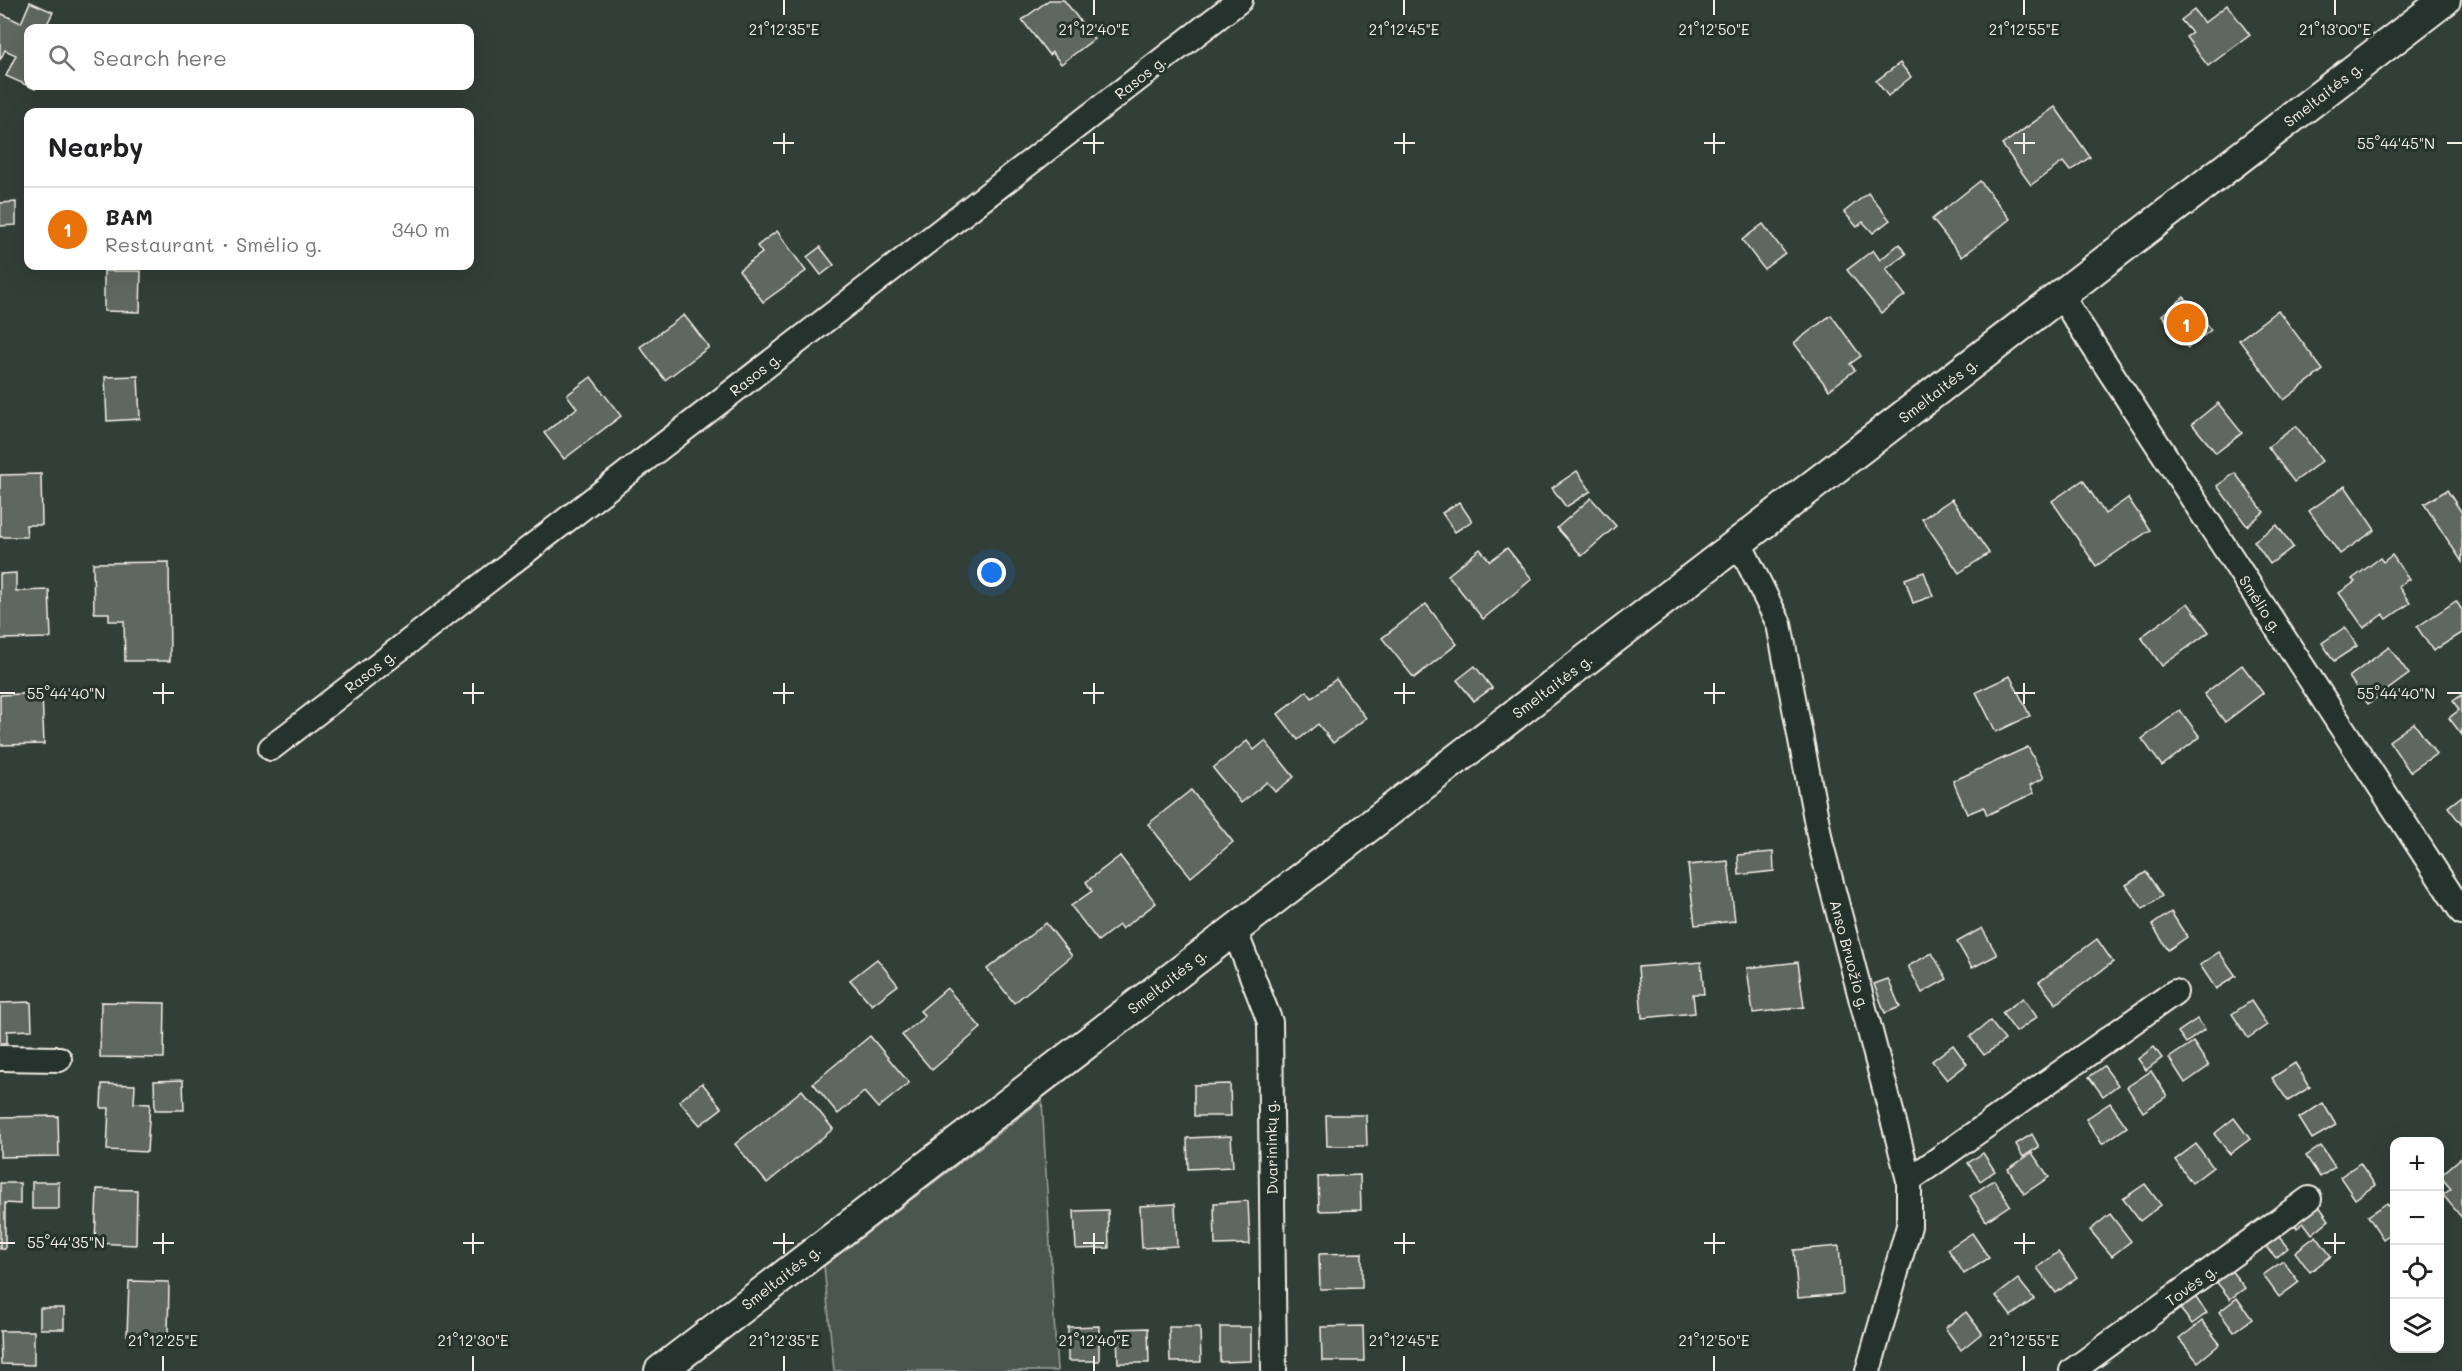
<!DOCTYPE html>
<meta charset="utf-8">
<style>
body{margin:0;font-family:Mali,sans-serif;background:#f6f6f6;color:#202124}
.controls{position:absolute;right:18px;bottom:18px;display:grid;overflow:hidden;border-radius:12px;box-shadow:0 6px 24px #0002}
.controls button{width:54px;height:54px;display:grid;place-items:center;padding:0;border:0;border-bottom:2px solid #e0e0e0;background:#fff;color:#202124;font:30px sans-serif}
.you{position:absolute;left:992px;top:573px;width:21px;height:21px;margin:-15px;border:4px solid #fff;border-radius:50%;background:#1a73e8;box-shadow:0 0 0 9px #1a73e833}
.badge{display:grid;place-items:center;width:39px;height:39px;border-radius:50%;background:#847042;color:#fff;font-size:20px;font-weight:700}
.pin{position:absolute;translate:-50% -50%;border:3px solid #fff;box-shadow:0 2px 6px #0006}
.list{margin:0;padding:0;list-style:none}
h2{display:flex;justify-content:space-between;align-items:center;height:78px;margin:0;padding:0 24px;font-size:26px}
h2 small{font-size:20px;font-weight:400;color:#757577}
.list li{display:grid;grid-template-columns:39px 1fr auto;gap:18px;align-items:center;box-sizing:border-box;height:84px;padding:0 24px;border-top:2px solid #e0e0e0}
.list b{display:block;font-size:22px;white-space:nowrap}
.list p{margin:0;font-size:20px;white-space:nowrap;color:#757577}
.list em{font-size:20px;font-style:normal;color:#757577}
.icon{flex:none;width:33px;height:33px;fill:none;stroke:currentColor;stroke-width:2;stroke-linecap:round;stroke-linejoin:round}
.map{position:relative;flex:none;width:2462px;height:1371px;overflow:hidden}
.search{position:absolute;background:#fff;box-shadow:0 6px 24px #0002;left:24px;top:24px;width:450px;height:66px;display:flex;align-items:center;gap:15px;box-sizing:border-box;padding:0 21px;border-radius:12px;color:#757577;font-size:22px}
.panel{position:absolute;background:#fff;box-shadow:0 6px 24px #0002;left:24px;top:108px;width:450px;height:162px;border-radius:12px}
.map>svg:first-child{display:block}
.green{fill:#4c564f;stroke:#a0a49c;stroke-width:1.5}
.building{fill:#5f6861;stroke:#f4f1e8;stroke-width:1.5}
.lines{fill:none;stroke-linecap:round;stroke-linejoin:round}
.minor-casing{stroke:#f4f1e8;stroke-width:28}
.major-casing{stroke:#f4f1e8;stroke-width:34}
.minor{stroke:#26332d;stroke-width:24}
.major{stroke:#26332d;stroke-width:30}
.ticks{fill:none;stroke:#f4f1e8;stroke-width:2}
.labels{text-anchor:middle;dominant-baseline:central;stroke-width:6;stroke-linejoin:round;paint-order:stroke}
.street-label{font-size:15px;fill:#f4f1e8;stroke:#26332d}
.ticks-label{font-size:15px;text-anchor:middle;fill:#f4f1e8;stroke:#26332d;stroke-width:6;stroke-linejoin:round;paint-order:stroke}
</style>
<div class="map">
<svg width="2462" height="1371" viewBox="0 0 2462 1371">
<rect width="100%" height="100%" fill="#323e38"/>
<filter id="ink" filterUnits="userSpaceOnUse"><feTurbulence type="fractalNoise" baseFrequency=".0167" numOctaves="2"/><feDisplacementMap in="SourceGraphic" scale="12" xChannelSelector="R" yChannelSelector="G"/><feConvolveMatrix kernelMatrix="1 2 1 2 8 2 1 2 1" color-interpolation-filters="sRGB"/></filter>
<g filter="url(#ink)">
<polygon class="green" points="1042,1100 1057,1371 834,1371 824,1266"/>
<g class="building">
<polygon points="1049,0 1064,0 1094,39 1061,64 1052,52 1049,55 1022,20"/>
<polygon points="30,2 53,12 45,28 28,28 28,86 36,86 35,89 6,76 16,55 5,50 0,60 0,13 21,23"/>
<polygon points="2227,5 2250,35 2208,66 2186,37 2192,33 2181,20 2194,10 2204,23"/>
<polygon points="1900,63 1911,77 1888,96 1876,81"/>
<polygon points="2055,107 2090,157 2070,171 2063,162 2031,185 2002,145"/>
<polygon points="1980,181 2010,219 1962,257 1932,219"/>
<polygon points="1868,193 1890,220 1873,233 1863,222 1857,227 1844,212"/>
<polygon points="16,202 16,225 0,226 0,203"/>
<polygon points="1763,224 1785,253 1764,269 1742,240"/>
<polygon points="777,231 806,271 763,302 739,270 762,253 757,246"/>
<polygon points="1899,244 1906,254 1886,269 1905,295 1881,313 1847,270 1873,250 1880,260"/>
<polygon points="820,247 834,265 821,275 807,257"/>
<polygon points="104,271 141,271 140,312 104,311"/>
<polygon points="2184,297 2211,330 2188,348 2162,315"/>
<polygon points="2278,310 2323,370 2284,400 2239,340"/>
<polygon points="684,315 709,347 665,380 640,347"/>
<polygon points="1831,315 1861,356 1850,364 1855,370 1829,390 1794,343"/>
<polygon points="138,376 140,419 107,421 105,377"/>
<polygon points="591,377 621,416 564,459 544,433 577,408 567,395"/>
<polygon points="2218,403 2242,433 2216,453 2192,424"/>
<polygon points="2296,426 2322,461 2294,482 2268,447"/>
<polygon points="1577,471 1591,491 1566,507 1552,488"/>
<polygon points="2235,473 2264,512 2247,526 2217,486"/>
<polygon points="41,474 42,525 26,525 27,537 0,537 0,475"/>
<polygon points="2083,480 2105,514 2128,498 2150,530 2096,566 2052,501"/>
<polygon points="2345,486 2375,530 2340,554 2309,511"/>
<polygon points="2447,490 2462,513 2462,562 2424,504"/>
<polygon points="1591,498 1616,526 1582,556 1557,528"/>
<polygon points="1952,499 1989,553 1959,573 1922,519"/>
<polygon points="1459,502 1472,521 1455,532 1442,513"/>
<polygon points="2277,525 2293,547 2270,564 2254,541"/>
<polygon points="1507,548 1532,579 1483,619 1448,575 1480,549 1490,561"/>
<polygon points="2392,555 2409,579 2398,586 2410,603 2387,619 2383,614 2364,628 2339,593 2355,582 2352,579 2380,558 2383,562"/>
<polygon points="169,562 170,661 125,661 124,621 109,621 109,613 94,613 93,563"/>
<polygon points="1924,572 1933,596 1913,603 1905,579"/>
<polygon points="16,573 16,591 49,590 51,638 0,639 0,574"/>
<polygon points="2456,601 2462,610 2462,633 2433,651 2417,627"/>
<polygon points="2188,603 2209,632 2162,666 2141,637"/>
<polygon points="1426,604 1457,644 1414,678 1382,638"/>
<polygon points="2345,627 2357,646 2334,661 2322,643"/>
<polygon points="2389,647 2409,674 2368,704 2349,677"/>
<polygon points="2242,665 2263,693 2225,722 2204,694"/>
<polygon points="1475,666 1492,688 1474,701 1457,680"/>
<polygon points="2010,676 2030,716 1996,732 1976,692"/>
<polygon points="1336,679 1366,718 1333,743 1318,724 1298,740 1278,714 1307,691 1312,698"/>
<polygon points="42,693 44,744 0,745 0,695"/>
<polygon points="2462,695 2462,735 2449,718 2459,710 2453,701"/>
<polygon points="2180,710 2200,737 2162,766 2142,739"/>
<polygon points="2414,723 2436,754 2410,772 2389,741"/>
<polygon points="1247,741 1254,750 1265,741 1294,777 1275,792 1267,782 1241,803 1213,768"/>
<polygon points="2028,747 2044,778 2030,785 2034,793 1987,815 1984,807 1967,814 1953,781"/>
<polygon points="1191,790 1233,842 1191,877 1148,824"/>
<polygon points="2462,796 2462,825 2448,807"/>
<polygon points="1773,852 1774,871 1739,875 1738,855"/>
<polygon points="1120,856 1156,903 1122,929 1119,925 1098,941 1071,906 1092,891 1086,882"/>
<polygon points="1728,861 1735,921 1695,925 1688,865"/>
<polygon points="2146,872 2162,896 2143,909 2126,885"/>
<polygon points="2171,912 2187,937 2168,950 2152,925"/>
<polygon points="1046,923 1072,956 1014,1003 987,969"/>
<polygon points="1982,928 1997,955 1972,968 1957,942"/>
<polygon points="2097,939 2113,962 2056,1004 2039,982"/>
<polygon points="2219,952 2236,976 2216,989 2200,965"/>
<polygon points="1932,953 1947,979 1922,993 1908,966"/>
<polygon points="877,959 898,985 872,1005 850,980"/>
<polygon points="1701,962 1704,994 1693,994 1695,1013 1642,1018 1638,967"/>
<polygon points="1798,962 1804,1007 1753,1013 1747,968"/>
<polygon points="1888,979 1900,1007 1885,1013 1874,984"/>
<polygon points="947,988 981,1028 932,1070 902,1035 925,1016 920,1011"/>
<polygon points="2023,998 2037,1017 2016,1032 2002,1013"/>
<polygon points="2251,1001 2267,1025 2248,1038 2232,1014"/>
<polygon points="31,1002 32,1030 7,1031 7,1043 0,1043 0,1003"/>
<polygon points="101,1002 165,1003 164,1058 100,1057"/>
<polygon points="2197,1019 2205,1029 2186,1043 2178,1032"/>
<polygon points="1990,1021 2005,1040 1984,1055 1970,1037"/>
<polygon points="870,1036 909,1083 878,1108 864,1092 838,1114 813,1083"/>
<polygon points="2193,1042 2209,1066 2185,1083 2169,1058"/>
<polygon points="1953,1045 1967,1064 1947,1080 1932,1061"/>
<polygon points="2154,1047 2162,1058 2146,1070 2138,1059"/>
<polygon points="2295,1063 2310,1087 2288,1101 2272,1078"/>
<polygon points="2104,1066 2118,1085 2103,1096 2089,1077"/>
<polygon points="2151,1071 2167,1096 2143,1112 2127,1087"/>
<polygon points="183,1080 184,1110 155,1110 154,1081"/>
<polygon points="702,1083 722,1108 700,1125 679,1101"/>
<polygon points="102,1084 135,1085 134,1103 150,1104 147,1152 107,1150 109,1108 101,1108"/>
<polygon points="1230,1084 1231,1116 1194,1116 1194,1085"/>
<polygon points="802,1090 833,1129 767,1183 735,1144"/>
<polygon points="2110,1103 2127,1127 2102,1144 2086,1119"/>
<polygon points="2323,1103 2336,1125 2312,1139 2299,1118"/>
<polygon points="1326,1115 1366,1115 1367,1146 1327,1146"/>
<polygon points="58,1116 59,1156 0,1157 0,1117"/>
<polygon points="2234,1118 2250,1139 2230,1154 2214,1134"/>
<polygon points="2032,1134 2039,1147 2023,1157 2016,1144"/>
<polygon points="1231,1136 1233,1167 1188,1169 1187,1138"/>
<polygon points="2196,1144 2213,1167 2192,1183 2175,1160"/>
<polygon points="2321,1146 2335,1167 2320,1177 2306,1156"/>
<polygon points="1983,1153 1995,1171 1980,1181 1968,1163"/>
<polygon points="2032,1153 2049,1177 2024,1194 2008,1169"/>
<polygon points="2462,1157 2462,1218 2443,1195 2451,1189 2440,1176"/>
<polygon points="2360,1163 2375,1185 2355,1199 2340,1177"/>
<polygon points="1360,1175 1361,1210 1319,1211 1318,1177"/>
<polygon points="1994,1180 2010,1205 1986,1221 1970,1196"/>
<rect x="32" y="1182" width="27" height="27"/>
<polygon points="0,1183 20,1183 20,1204 5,1203 5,1249 0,1249"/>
<polygon points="2145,1184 2161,1205 2140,1221 2123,1199"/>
<polygon points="97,1189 137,1190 136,1245 95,1243"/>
<polygon points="1248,1201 1250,1244 1215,1245 1214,1203"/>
<polygon points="2316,1202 2329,1220 2312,1234 2304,1223 2297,1228 2292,1220"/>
<polygon points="2387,1203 2394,1214 2394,1231 2383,1239 2368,1216"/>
<polygon points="1175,1204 1177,1246 1142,1248 1140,1206"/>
<polygon points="1108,1210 1109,1248 1076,1249 1074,1211"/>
<polygon points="2110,1214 2131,1241 2112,1256 2090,1230"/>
<polygon points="2275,1232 2288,1248 2276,1258 2263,1242"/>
<polygon points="1972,1233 1989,1258 1964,1274 1948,1249"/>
<polygon points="2316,1236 2331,1256 2310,1272 2295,1252"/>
<polygon points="1839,1246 1843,1294 1798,1298 1794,1250"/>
<polygon points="2058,1252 2077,1277 2056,1293 2037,1268"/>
<polygon points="1362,1253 1362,1288 1320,1289 1319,1254"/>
<polygon points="2283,1261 2299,1282 2279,1297 2263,1275"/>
<polygon points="2230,1269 2245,1288 2230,1299 2215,1280"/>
<polygon points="2018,1279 2034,1299 2011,1316 1996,1296"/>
<polygon points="129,1281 169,1282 168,1336 127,1335"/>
<polygon points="2193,1294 2207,1313 2192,1324 2178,1306"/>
<polygon points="2237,1298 2252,1319 2234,1332 2219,1312"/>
<rect x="40" y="1308" width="24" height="21"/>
<polygon points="1966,1312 1982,1333 1961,1350 1945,1328"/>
<polygon points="2202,1321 2220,1344 2198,1362 2179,1339"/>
<polygon points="1099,1326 1099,1361 1068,1361 1068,1327"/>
<polygon points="1363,1326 1364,1361 1322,1361 1321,1327"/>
<polygon points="1169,1327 1200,1327 1201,1362 1170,1362"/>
<polygon points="1220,1327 1251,1327 1251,1361 1220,1362"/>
<polygon points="1148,1328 1149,1363 1118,1363 1117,1329"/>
<polygon points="0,1331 34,1331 34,1365 1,1364"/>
</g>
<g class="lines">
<defs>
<g id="minor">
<polyline points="2061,296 2462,912"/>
<polyline points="1739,543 1779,624 1821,845 1909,1180 1909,1226 1868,1371"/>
<polyline points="271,748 1240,0"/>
<polyline points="1234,929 1270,1022 1274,1371"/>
<polyline points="0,1058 59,1059"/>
<polyline points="1909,1180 2175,992"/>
<polyline points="2072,1371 2309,1199"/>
</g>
<polyline id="major" points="660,1371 2445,0"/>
</defs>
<use href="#minor" class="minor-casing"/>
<use href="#major" class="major-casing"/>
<use href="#minor" class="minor"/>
<use href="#major" class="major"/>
</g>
</g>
<path class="ticks" d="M784,0V15M1094,0V15M1404,0V15M1714,0V15M2024,0V15M2335,0V15M784,133V154M1094,133V154M1404,133V154M1714,133V154M2024,133V154M773,143H794M1083,143H1104M1394,143H1415M1704,143H1725M2014,143H2035M2447,143H2462M163,683V704M473,683V704M784,683V704M1094,683V704M1404,683V704M1714,683V704M2024,683V704M0,693H15M153,693H174M463,693H484M773,693H794M1083,693H1104M1394,693H1415M1704,693H1725M2014,693H2035M2447,693H2462M163,1233V1254M473,1233V1254M784,1233V1254M1094,1233V1254M1404,1233V1254M1714,1233V1254M2024,1233V1254M2335,1233V1254M0,1243H15M153,1243H174M463,1243H484M773,1243H794M1083,1243H1104M1394,1243H1415M1704,1243H1725M2014,1243H2035M2324,1243H2345M163,1356V1371M473,1356V1371M784,1356V1371M1094,1356V1371M1404,1356V1371M1714,1356V1371M2024,1356V1371"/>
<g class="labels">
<g class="street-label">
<text transform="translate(1140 77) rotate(-38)">Rasos g.</text>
<text transform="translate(2323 94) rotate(-38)">Smeltaitės g.</text>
<text transform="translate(755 374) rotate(-38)">Rasos g.</text>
<text transform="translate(1938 390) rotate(-38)">Smeltaitės g.</text>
<text transform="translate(2261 604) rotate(57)">Smėlio g.</text>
<text transform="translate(370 671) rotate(-38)">Rasos g.</text>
<text transform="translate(1552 686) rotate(-37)">Smeltaitės g.</text>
<text transform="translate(1850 955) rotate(75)">Anso Bruožio g.</text>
<text transform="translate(1167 981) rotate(-38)">Smeltaitės g.</text>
<text transform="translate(1271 1147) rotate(-91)">Dvarininkų g.</text>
<text transform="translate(781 1277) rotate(-38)">Smeltaitės g.</text>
<text transform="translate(2191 1285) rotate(-36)">Tovės g.</text>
</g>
</g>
<g class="ticks-label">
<text x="784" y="35">21°12'35"E</text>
<text x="1094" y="35">21°12'40"E</text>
<text x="1404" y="35">21°12'45"E</text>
<text x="1714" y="35">21°12'50"E</text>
<text x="2024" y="35">21°12'55"E</text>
<text x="2335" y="35">21°13'00"E</text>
<text x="2396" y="149">55°44'45"N</text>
<text x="66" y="699">55°44'40"N</text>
<text x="2396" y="699">55°44'40"N</text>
<text x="66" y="1248">55°44'35"N</text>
<text x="163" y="1346">21°12'25"E</text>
<text x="473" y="1346">21°12'30"E</text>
<text x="784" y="1346">21°12'35"E</text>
<text x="1094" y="1346">21°12'40"E</text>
<text x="1404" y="1346">21°12'45"E</text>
<text x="1714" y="1346">21°12'50"E</text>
<text x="2024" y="1346">21°12'55"E</text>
</g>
</svg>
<div class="controls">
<button>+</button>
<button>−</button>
<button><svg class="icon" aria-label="locate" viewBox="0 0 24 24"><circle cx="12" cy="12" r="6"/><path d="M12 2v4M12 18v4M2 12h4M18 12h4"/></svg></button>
<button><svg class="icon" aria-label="layers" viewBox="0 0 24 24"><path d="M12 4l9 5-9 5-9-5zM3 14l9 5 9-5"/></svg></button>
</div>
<div class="you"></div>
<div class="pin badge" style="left:2186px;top:323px;background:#e8710a">1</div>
<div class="search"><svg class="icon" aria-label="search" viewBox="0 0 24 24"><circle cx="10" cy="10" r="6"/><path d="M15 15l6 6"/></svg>Search here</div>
<section class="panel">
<h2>Nearby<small></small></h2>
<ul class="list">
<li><span class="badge" style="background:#e8710a">1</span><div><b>BAM</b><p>Restaurant · Smėlio g.</p></div><em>340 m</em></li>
</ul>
</section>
</div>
